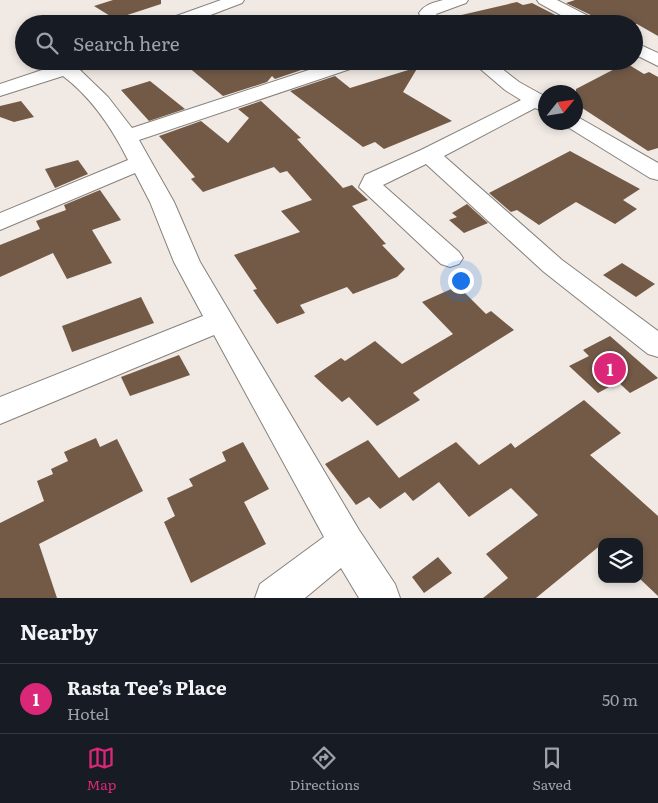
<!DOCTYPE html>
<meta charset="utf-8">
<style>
body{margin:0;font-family:Literata,serif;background:#20242c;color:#f1f3f6}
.controls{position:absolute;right:15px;bottom:15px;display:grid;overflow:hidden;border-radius:10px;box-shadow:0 2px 8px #0003}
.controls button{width:45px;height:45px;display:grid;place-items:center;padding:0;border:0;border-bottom:1px solid #363941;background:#171b24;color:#f1f3f6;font:25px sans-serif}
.compass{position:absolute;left:538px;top:85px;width:45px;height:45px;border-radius:50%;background:#171b24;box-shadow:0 2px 8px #0003;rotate:60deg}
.you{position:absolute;left:460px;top:280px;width:18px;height:18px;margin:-12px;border:4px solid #fff;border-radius:50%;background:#1a73e8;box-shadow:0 0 0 8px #1a73e833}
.badge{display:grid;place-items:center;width:32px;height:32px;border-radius:50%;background:#db2777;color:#fff;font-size:16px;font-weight:700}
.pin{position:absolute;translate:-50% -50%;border:2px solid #fff;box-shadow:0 1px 5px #0006}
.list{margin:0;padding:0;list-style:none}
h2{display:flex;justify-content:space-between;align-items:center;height:65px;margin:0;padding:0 20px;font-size:21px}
h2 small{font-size:16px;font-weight:400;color:#9ea1a6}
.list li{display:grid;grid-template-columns:32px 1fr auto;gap:15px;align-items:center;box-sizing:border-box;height:70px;padding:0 20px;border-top:1px solid #363941}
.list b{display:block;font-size:19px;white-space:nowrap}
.list p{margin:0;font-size:16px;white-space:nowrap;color:#9ea1a6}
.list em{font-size:16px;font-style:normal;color:#9ea1a6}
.icon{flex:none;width:28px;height:28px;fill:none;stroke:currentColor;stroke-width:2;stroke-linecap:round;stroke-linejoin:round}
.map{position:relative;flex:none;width:658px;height:598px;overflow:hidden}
.search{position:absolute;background:#171b24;box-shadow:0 2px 8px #0003;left:15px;right:15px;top:15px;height:55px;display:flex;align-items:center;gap:12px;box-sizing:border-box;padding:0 18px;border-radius:28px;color:#9ea1a6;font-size:19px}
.sheet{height:135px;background:#171b24}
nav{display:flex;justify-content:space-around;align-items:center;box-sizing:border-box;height:70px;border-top:1px solid #363941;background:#171b24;font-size:14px;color:#9ea1a6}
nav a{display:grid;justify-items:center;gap:2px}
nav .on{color:#db2777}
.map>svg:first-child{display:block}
.building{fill:#725a47}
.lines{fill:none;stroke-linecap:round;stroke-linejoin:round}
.street-casing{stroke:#86807b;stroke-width:2}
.street{fill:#fff;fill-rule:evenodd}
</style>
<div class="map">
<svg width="658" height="598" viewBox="0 0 658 598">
<rect width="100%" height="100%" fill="#f1eae4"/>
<g class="building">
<polygon points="113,0 161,0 161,4 115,19 94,6"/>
<polygon points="575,0 658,0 658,36 637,24 600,24 597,18 566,3"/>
<polygon points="517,2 523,5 532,3 573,24 458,24 457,16"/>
<polygon points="181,61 315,61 319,64 275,79 272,76 267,82 223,96"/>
<polygon points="626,63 644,74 649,72 658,77 658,148 648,151 576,104 576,89"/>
<polygon points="418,67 403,92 452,121 384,149 375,142 363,147 290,91 335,76 350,88"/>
<polygon points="150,81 185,109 149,121 121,90"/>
<polygon points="21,101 34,117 14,122 0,117 0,106"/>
<polygon points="261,101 301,138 297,139 343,188 352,185 368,200 352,206 386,244 382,245 405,269 397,277 353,294 347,287 300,305 305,313 277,324 253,290 257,289 234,255 300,232 281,211 312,200 287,171 280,173 274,167 203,192 191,179 195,177 159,136 201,121 228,143 249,118 238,109"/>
<polygon points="570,151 640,189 623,200 637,209 615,224 576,202 539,225 517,210 511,212 489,193"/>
<polygon points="78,160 88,174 55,188 45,169"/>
<polygon points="100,190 121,220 92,230 112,263 67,279 53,253 0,277 0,245 40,229 36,221 66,210 64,205"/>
<polygon points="467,204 488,223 464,233 449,220 457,217 452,213"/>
<polygon points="622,263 655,284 636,297 603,275"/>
<polygon points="458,286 486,314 491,311 514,330 413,393 420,400 377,426 349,397 342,402 314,376 341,358 345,361 375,341 402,364 453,334 422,302"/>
<polygon points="141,297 154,323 72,352 62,326"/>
<polygon points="610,336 658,378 630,393 618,382 598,393 569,366 589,356 583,350"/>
<polygon points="179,355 190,375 130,396 121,377"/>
<polygon points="584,400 621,433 590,455 658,516 658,596 639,578 639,542 602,542 602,544 536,598 483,598 508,578 486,554 538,515 511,488 469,517 439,482 413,501 405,492 380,509 369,497 356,505 325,464 368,440 399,478 456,442 479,465 511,443 515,448"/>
<polygon points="96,438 100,447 117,439 143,491 39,544 57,598 0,598 0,523 44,501 37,481 53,474 51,469 68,461 64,452"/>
<polygon points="243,442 269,489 244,502 266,544 191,583 164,522 175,516 167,498 193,486 189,479 226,461 222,452"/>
<polygon points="438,557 452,573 424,593 412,577"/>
</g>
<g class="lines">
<defs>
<g id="street">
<polygon points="221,0 244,0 242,3 187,24 163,24 165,20"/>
<path d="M443,0H468L466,3L436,14L442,24H424L419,13C425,4 433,3 443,0Z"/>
<polygon points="537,0 557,0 596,20 598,24 577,24 539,3"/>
<polygon points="634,42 658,53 658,66 634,54"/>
<path d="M69,61H98L96,65L80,70L108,97L132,128L336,61H364L362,65L139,140L174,202L200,262L359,530L395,584L400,598H359L341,568L305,598H255L260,584L324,537L214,335L0,424V397L203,316L174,262L150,202L135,173L0,230V213L128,160C112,128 92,98 63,76L0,96V84Z"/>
<polygon points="471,61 492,61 519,82 546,97 546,112 535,108 444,156 562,260 658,331 658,357 648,354 544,272 426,164 383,185 459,252 463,258 459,264 450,267 441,264 359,187 365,175 421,150 521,100 505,90"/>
<polygon points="576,116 658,163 658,180 650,178 566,126 563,122 576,122"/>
</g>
</defs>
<use href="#street" class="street-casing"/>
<use href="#street" class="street"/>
</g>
</svg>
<div class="controls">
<button><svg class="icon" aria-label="layers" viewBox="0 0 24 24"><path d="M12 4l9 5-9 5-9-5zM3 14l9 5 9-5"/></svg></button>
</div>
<svg class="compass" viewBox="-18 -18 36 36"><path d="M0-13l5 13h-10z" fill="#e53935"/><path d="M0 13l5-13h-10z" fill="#9ea1a6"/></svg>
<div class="you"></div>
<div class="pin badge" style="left:610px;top:369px">1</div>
<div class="search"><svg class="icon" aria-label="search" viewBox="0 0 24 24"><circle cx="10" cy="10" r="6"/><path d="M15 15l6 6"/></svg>Search here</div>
</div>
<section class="sheet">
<h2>Nearby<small></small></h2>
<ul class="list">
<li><span class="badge">1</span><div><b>Rasta Tee’s Place</b><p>Hotel</p></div><em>50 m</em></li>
</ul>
</section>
<nav>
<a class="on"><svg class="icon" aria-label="map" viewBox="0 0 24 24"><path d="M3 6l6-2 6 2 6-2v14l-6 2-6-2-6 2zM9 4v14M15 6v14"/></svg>Map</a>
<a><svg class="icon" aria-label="directions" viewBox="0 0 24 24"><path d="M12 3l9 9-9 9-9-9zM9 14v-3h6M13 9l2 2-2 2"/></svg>Directions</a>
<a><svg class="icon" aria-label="saved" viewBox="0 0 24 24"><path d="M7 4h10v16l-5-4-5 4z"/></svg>Saved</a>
</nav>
